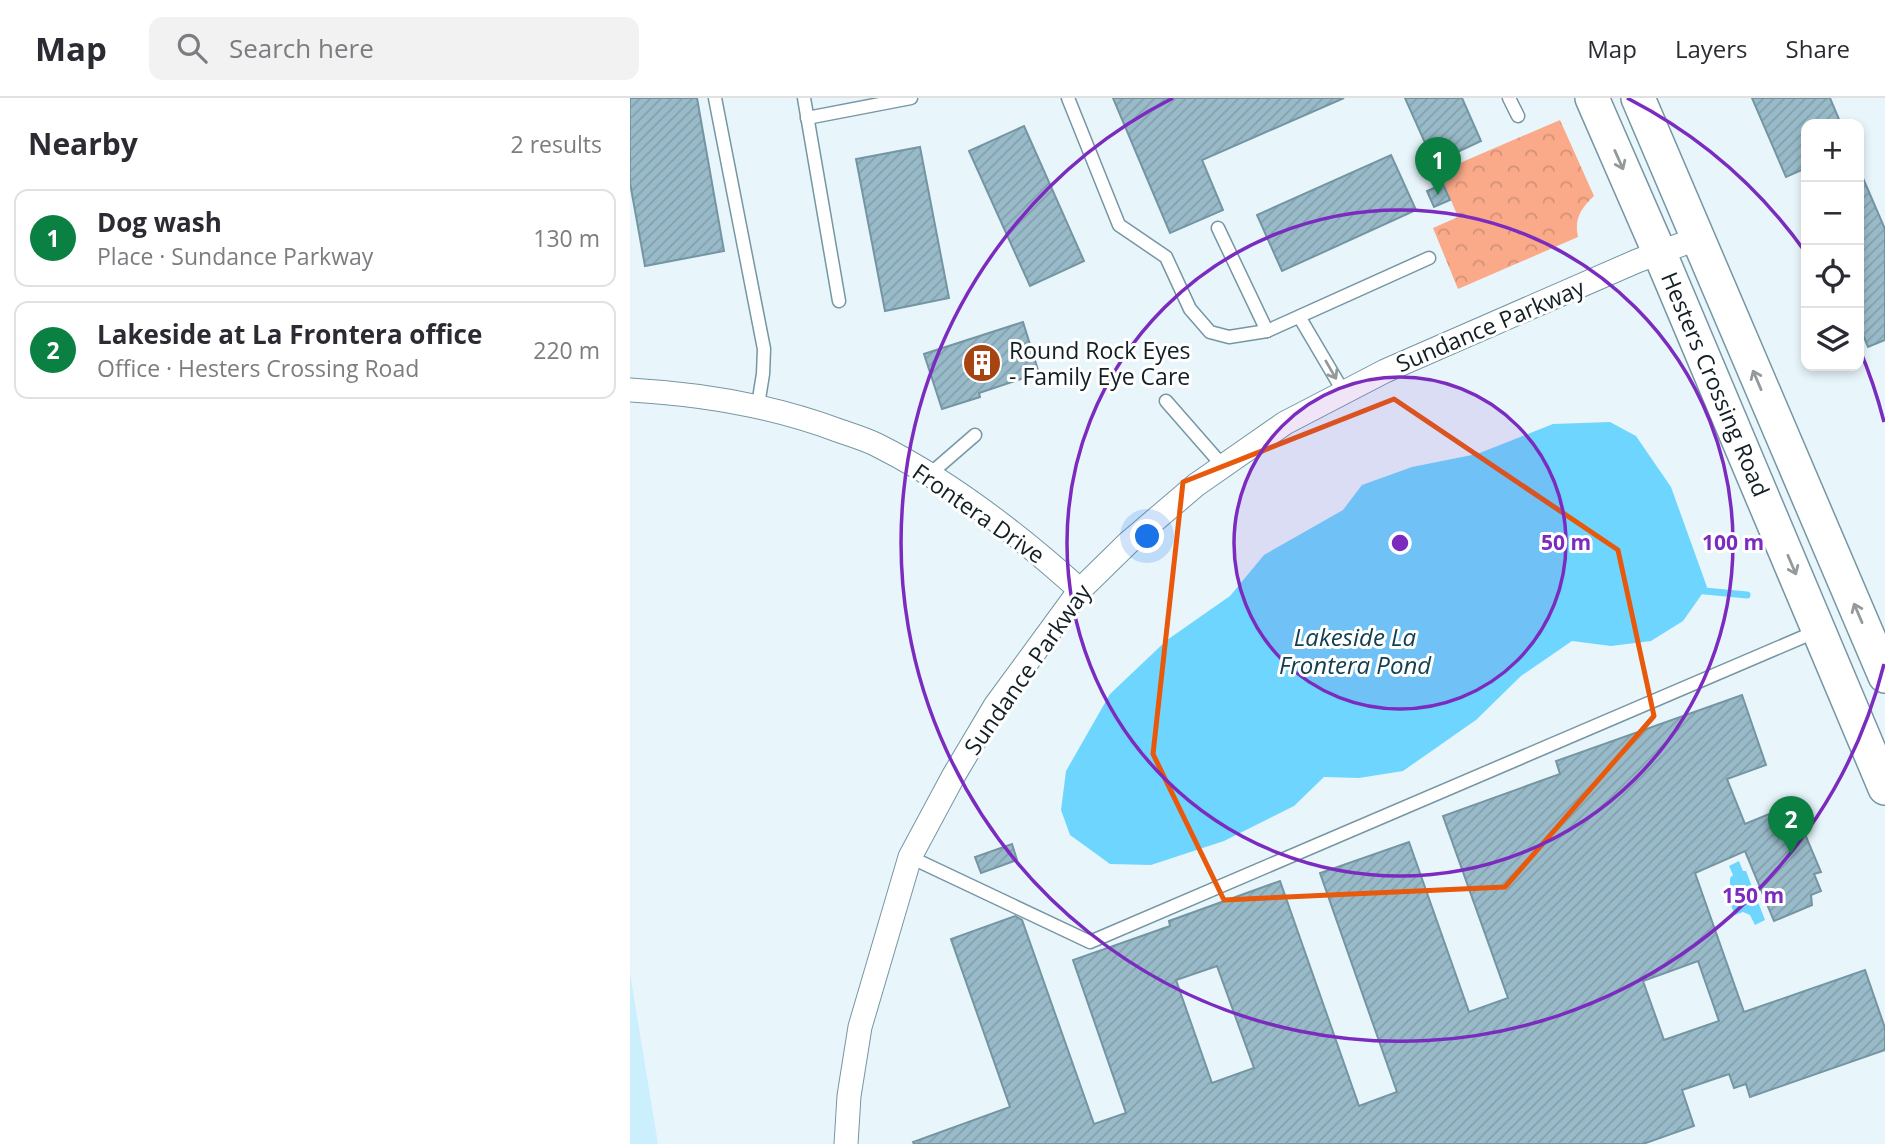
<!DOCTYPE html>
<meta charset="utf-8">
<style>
body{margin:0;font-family:"Open Sans",sans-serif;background:#f2f2f3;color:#2b2b33}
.controls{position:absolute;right:21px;top:21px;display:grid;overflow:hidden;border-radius:14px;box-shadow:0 4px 10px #0003}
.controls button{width:63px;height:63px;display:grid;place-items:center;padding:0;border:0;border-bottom:2px solid #e1e1e2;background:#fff;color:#2b2b33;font:35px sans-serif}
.you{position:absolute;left:518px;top:439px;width:24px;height:24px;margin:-18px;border:5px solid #fff;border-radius:50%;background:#1a73e8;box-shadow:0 0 0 10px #1a73e833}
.badge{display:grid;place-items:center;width:46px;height:46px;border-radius:50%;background:#0b8043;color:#fff;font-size:23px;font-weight:700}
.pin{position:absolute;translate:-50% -58px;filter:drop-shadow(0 2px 4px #0008)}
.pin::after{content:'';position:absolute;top:37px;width:24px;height:21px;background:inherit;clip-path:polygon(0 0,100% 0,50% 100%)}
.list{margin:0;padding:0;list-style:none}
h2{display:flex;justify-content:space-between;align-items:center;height:91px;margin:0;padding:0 28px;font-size:30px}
h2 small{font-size:23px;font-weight:400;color:#7c7c81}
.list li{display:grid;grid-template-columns:46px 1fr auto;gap:21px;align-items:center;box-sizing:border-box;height:98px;margin:0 14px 14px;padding:0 14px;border:2px solid #e1e1e2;border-radius:14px}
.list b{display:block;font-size:26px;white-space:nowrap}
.list p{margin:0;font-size:23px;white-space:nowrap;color:#7c7c81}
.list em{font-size:23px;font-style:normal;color:#7c7c81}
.icon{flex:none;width:38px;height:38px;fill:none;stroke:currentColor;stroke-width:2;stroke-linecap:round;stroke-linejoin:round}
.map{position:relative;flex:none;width:1255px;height:1046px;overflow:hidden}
header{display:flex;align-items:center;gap:42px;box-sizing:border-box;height:98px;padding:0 35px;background:#fff;border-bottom:2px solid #e1e1e2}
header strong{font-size:33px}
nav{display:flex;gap:38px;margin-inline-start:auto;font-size:24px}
.search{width:490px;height:63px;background:#f2f2f3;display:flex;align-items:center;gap:18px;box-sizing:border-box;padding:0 24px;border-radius:14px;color:#7c7c81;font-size:26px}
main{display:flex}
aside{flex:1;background:#fff}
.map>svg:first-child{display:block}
.built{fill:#cceffe}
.park{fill:url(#park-crowns)}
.water{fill:#6ed6fe}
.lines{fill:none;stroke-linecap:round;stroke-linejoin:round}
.stream{stroke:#6ed6fe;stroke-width:7}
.building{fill:url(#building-hatch);stroke:#7495a2;stroke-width:2;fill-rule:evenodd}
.lane-casing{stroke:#7596a3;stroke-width:15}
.street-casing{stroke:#7596a3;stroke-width:25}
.secondary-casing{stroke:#7596a3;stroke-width:36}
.lane{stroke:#fff;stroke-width:12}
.street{stroke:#fff;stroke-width:23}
.secondary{stroke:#fff;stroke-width:33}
.oneway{stroke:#949a9c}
.marked{fill:none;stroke:#e8590c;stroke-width:5;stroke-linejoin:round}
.ring{fill:none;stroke:#7b2cbf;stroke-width:3.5}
.labels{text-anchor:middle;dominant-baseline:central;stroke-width:6;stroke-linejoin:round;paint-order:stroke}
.street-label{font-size:23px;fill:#121f24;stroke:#fff}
.poi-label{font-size:23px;fill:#121f24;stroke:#fff;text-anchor:start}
.water-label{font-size:24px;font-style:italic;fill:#124051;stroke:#fff}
.centre{fill:#7b2cbf;stroke:#fff;stroke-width:3.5}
.ring-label{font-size:21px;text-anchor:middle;font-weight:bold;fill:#7b2cbf;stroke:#fff;stroke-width:6;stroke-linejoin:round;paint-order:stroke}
</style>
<header>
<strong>Map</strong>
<div class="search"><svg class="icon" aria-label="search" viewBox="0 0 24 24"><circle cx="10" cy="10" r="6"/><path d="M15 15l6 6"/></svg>Search here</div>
<nav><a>Map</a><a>Layers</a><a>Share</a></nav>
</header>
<main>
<aside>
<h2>Nearby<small>2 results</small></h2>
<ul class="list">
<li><span class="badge">1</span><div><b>Dog wash</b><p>Place · Sundance Parkway</p></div><em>130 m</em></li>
<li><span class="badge">2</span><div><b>Lakeside at La Frontera office</b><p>Office · Hesters Crossing Road</p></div><em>220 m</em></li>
</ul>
</aside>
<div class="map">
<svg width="1255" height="1046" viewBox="0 0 1255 1046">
<defs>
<pattern id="park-crowns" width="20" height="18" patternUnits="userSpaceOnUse" patternTransform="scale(1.75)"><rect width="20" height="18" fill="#faa989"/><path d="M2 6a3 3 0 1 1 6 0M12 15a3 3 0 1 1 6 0" fill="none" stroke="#d59176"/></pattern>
<pattern id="building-hatch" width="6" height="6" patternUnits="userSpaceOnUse" patternTransform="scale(1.75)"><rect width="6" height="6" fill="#99bbc9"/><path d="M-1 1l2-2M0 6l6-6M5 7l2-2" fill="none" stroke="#83a0ac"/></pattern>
</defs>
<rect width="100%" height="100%" fill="#e8f6fc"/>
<polygon class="built" points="0,875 28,1046 0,1046"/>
<path class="park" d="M930,22L964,98C951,110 944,121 948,139L828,191L803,130L828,119L809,74Z"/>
<g class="water">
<polygon points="980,324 1006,338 1041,389 1077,489 1053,523 1021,543 981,548 942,543 891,578 846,622 773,673 729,680 694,679 664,708 594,743 521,767 480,766 440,737 431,712 436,673 480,596 537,542 600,498 634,457 713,412 732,387 782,369 847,356 923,326"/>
<polygon points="1109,763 1113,773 1116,773 1135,822 1125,827 1120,817 1113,814 1105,817 1094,791 1100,789 1100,780 1103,777 1099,768"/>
</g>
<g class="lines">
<polyline class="stream" points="1064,492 1117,497"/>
</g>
<g class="building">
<polygon points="0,0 67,0 94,153 15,168 0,85"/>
<polygon points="483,0 714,0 572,62 593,112 540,135"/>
<polygon points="775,0 832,0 851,43 804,65"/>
<polygon points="1122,0 1200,0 1211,26 1176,26 1176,70 1156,79"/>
<polygon points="394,28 454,163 400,188 339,53"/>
<polygon points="290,49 319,200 255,213 226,61"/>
<polygon points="761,57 786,112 652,173 627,117"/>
<polygon points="1229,71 1255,131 1255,242 1238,249 1229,227"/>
<polygon points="813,86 820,102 804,109 797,93"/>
<polygon points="393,224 409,275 349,295 350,299 312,311 294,256"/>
<path d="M1112,597L1136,667L1097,681L1115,726L1144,714L1154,736L1172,729L1191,774L1184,776L1191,793L1181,797L1182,807L1144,823L1115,753L1065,775L1114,914L1235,872L1255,930V952L1120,999L1116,986L1104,990L1099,976L1052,992L1064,1028L1013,1046H284L283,1044L380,1009L321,841L385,818L392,822L464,1026L496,1015L443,862L540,828L539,823L650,783L729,1008L767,994L690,775L779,744L839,914L878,900L813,718L930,676L926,663ZM1068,863L1089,923L1034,942L1013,883ZM587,868L624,970L582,985L546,882Z"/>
<polygon points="382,746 387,762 351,775 345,759"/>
</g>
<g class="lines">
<defs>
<g id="lane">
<polyline points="85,0 134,251 133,276 128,307"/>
<polyline points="174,0 209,203"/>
<polyline points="438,0 489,127 536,159 560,211 580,234 599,239 637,233 799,160"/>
<polyline points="879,0 888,18"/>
<polyline points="177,20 281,0"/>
<polyline points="588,130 637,233"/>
<polyline points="670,220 713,293"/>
<polyline points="536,303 592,367"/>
<polyline points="300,376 345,337"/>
<polyline points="280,759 460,844 1187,533"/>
</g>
<g id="street">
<path d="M0,292C72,296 140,307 207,332C221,337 235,341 247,347C321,384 388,436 450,492"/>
<polyline points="216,1046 219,998 230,929 280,759 324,677 365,608 450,492 498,445 566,387 655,325 755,273 1007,163 1066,141"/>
</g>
<g id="secondary">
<polyline points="962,0 1030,156 1255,690"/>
<polyline points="1008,0 1255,578"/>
</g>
</defs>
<use href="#lane" class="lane-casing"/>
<use href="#street" class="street-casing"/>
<use href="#secondary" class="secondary-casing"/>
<use href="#lane" class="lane"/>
<use href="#street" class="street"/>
<use href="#secondary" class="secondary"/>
</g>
<defs><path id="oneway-shaft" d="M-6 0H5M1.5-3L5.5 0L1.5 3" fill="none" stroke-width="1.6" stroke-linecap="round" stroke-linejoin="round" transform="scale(1.75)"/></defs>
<g class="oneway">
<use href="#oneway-shaft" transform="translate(989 62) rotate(66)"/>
<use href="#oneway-shaft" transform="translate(701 272) rotate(60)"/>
<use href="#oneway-shaft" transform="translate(1127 282) rotate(-113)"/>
<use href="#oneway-shaft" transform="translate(1162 467) rotate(67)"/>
<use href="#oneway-shaft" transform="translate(1228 515) rotate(-113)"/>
</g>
<path class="marked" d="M764,301L988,452L1024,618L875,789L594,802L523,656L553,384Z"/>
<circle cx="770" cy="445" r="166" fill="#7b2cbf" fill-opacity=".12"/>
<g class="ring">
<circle cx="770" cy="445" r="166"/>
<circle cx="770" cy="445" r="333"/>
<path d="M1254 566A499 499 0 1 1 543 0M997 0A499 499 0 0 1 1176 155M1229 250A499 499 0 0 1 1254 324"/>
</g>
<defs>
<symbol id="building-disc" viewBox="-11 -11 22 22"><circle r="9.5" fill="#a84312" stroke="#fff"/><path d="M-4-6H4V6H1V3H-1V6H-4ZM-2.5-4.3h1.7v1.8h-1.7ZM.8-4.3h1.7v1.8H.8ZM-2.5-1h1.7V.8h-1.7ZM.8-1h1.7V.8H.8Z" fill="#fff"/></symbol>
</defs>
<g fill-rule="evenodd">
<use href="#building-disc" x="330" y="243" width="44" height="44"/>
</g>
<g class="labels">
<g class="street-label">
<text transform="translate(860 227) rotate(-23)">Sundance Parkway</text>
<text transform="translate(1086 286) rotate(67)">Hesters Crossing Road</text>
<text transform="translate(349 415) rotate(35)">Frontera Drive</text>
<text transform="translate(397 571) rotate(-55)">Sundance Parkway</text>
</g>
<g class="poi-label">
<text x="379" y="252">Round Rock Eyes<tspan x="379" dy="26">- Family Eye Care</tspan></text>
</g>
<g class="water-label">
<text x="725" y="538">Lakeside La<tspan x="725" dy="28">Frontera Pond</tspan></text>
</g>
</g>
<circle cx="770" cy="445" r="10" class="centre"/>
<g class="ring-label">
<text x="936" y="452">50 m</text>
<text x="1103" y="452">100 m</text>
<text x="1123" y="805">150 m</text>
</g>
</svg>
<div class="controls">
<button>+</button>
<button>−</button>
<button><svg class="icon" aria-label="locate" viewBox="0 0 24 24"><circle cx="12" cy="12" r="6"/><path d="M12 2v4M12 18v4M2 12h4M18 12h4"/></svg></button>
<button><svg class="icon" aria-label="layers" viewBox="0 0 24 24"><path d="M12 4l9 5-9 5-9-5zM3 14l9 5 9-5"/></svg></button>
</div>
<div class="you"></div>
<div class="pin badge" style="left:808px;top:97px">1</div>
<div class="pin badge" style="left:1161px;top:756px">2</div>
</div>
</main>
